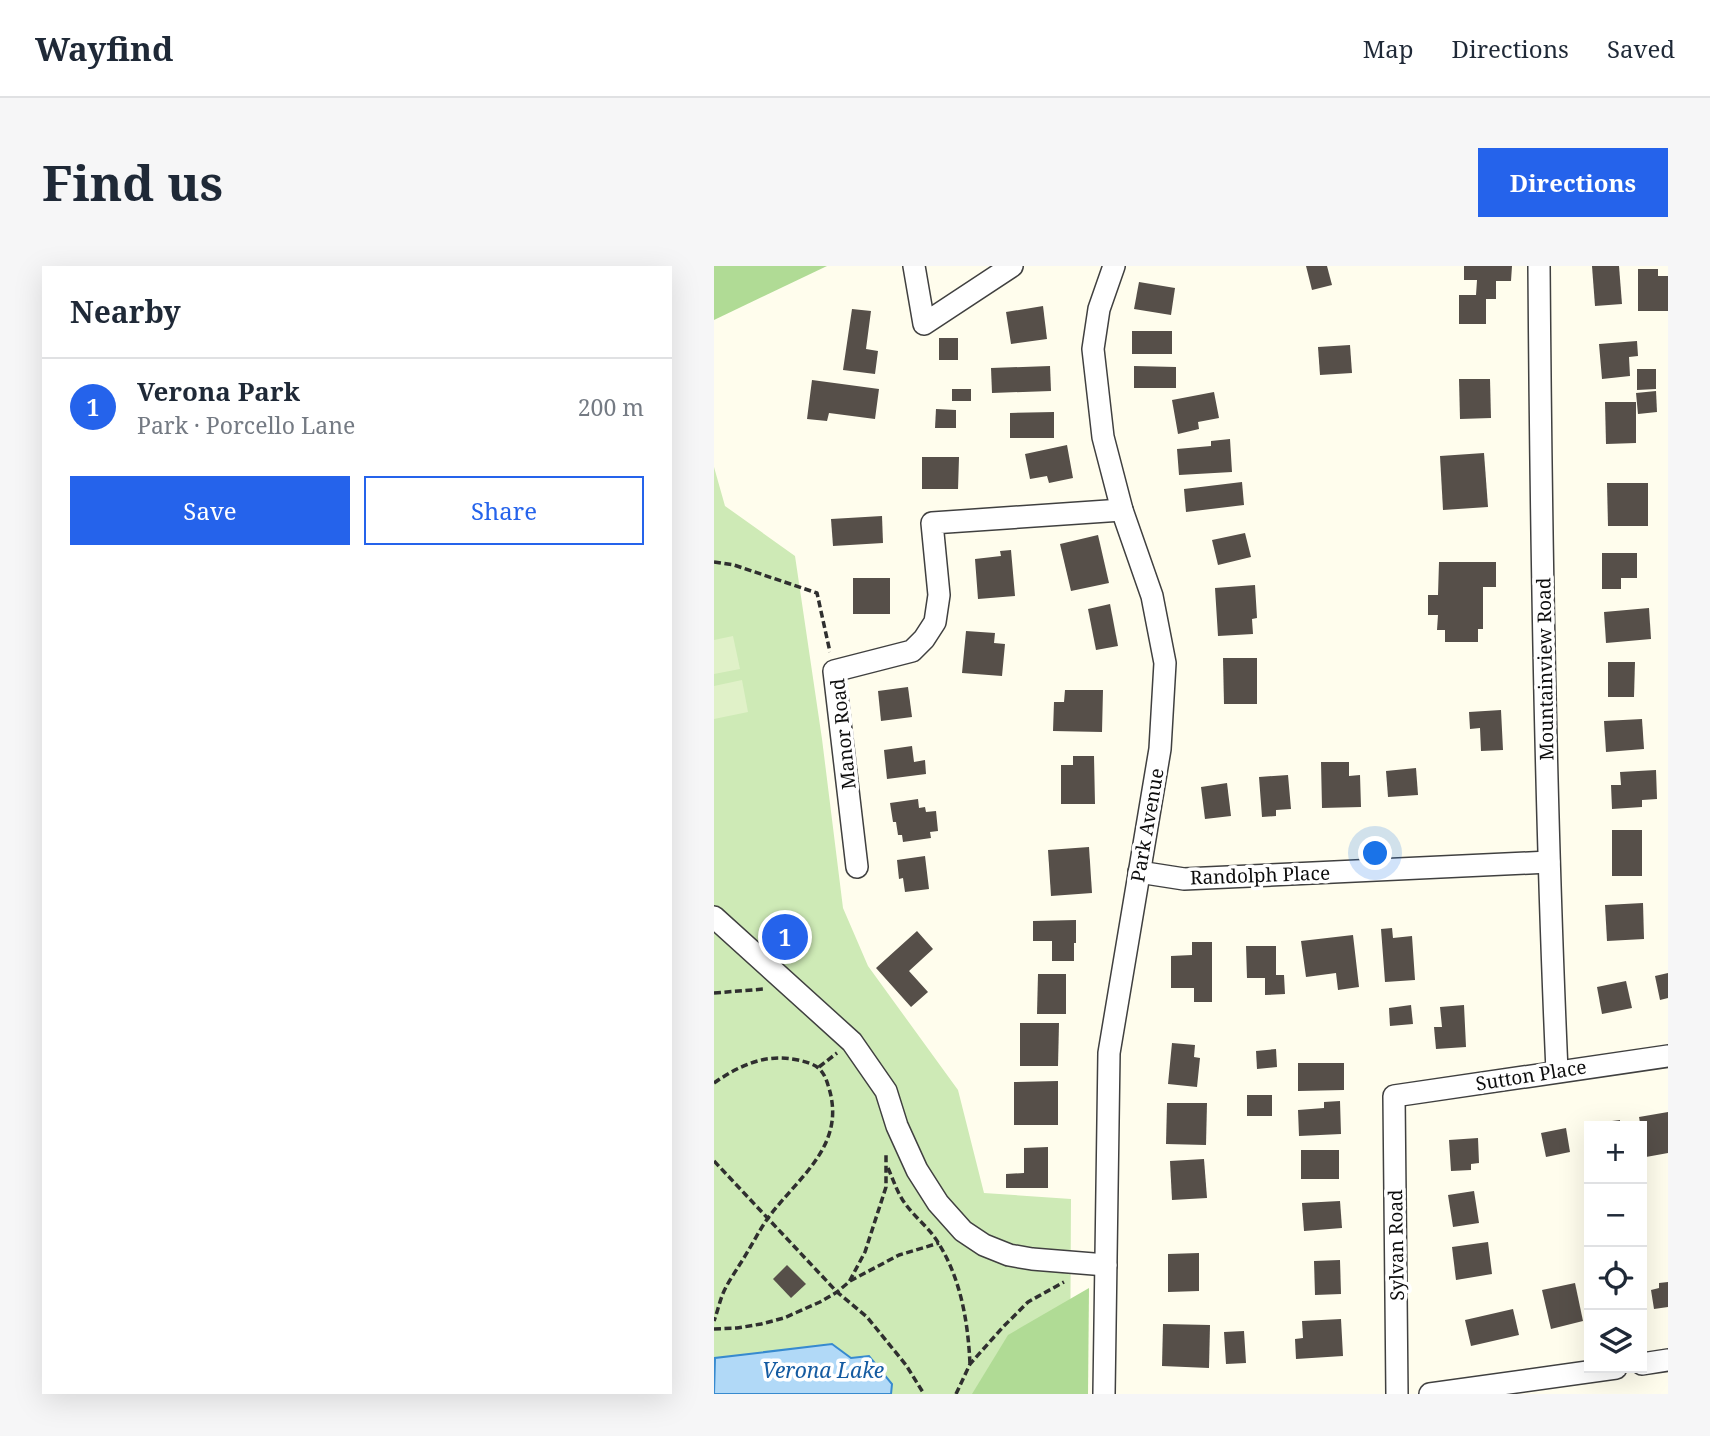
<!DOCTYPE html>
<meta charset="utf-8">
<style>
body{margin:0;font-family:"Noto Serif",serif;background:#f6f6f7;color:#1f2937}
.controls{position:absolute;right:21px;bottom:21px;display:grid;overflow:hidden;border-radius:0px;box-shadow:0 7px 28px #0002}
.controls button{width:63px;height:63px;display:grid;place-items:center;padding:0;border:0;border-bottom:2px solid #e0e1e3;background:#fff;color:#1f2937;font:35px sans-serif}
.you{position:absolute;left:662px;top:588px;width:24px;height:24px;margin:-18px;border:5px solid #fff;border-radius:50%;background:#1a73e8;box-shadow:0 0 0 10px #1a73e833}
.badge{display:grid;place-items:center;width:46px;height:46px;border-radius:50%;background:#2563eb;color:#fff;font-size:23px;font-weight:700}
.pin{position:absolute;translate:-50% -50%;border:4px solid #fff;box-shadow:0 2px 7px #0006}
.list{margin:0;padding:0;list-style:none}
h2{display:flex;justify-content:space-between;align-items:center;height:91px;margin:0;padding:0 28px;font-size:30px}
h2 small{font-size:23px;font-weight:400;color:#747a83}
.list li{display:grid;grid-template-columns:46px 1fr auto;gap:21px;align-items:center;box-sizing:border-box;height:98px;padding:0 28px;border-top:2px solid #e0e1e3}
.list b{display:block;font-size:26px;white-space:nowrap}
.list p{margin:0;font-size:23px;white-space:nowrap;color:#747a83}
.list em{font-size:23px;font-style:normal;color:#747a83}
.actions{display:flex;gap:14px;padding:21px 28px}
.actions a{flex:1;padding:16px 0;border:2px solid #2563eb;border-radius:0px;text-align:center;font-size:24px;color:#2563eb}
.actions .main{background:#2563eb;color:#fff}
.icon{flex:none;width:38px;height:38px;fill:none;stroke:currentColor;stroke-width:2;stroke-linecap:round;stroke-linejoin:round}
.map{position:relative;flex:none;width:954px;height:1128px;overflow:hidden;border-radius:0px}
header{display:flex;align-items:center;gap:42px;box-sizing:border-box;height:98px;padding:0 35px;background:#fff;border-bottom:2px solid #e0e1e3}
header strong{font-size:33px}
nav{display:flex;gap:38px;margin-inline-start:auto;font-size:24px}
.intro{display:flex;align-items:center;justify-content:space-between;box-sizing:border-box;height:168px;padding:0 42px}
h1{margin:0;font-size:49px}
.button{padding:18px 32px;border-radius:0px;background:#2563eb;color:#fff;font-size:24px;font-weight:700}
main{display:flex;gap:42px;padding:0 42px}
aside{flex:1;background:#fff;border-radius:0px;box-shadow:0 7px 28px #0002}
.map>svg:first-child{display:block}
.green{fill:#ceeab6}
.forest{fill:#b0db95}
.pitch{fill:#e0f1c8}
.water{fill:#b1d9f7;stroke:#378acf;stroke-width:2}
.building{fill:#564f49}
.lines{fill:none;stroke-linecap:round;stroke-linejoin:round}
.street-casing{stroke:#404040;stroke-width:24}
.path{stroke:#2f2f2f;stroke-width:3.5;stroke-dasharray:7 3.5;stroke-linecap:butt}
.street{stroke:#fff;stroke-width:21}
.labels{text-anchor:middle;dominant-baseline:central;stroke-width:7;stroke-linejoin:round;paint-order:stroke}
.street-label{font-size:19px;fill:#0d0d0d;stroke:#fff}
.water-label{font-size:21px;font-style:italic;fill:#145ba1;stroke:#fff}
</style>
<header>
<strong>Wayfind</strong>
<nav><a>Map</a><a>Directions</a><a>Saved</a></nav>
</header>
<div class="intro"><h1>Find us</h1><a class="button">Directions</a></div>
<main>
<aside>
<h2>Nearby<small></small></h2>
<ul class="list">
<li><span class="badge">1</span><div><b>Verona Park</b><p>Park · Porcello Lane</p></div><em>200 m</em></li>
</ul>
<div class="actions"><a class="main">Save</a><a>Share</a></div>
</aside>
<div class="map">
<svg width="954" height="1128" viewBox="0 0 954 1128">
<rect width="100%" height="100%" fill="#fffded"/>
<polygon class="green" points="0,201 11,240 81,290 108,473 129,642 154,700 244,824 270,927 357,933 356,1128 177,1128 178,1118 137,1092 118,1078 0,1092"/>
<g class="forest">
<polygon points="0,0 113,0 0,54"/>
<polygon points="375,1022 374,1128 258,1128 294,1069"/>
</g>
<g class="pitch">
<polygon points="19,370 26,403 0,408 0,374"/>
<polygon points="28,414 34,446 0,453 0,420"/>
</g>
<polygon class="water" points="118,1078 137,1092 155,1090 178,1118 177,1128 0,1128 1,1092"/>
<g class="building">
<polygon points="592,0 613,0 618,19 598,24"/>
<polygon points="750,0 798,0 797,15 782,15 782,33 772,33 772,58 745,58 745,29 762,29 763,14 750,14"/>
<polygon points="878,0 905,0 908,38 881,40"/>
<polygon points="924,3 944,3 944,10 954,10 954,45 924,45"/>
<polygon points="425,16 461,22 457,49 420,43"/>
<polygon points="329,40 333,73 297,78 292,46"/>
<polygon points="138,43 157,45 152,83 164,85 161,108 129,104"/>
<rect x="418" y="65" width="40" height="23"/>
<rect x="225" y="72" width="19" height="22"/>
<polygon points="923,75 924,90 915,91 916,110 888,113 885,78"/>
<polygon points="636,79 638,107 606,109 604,81"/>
<polygon points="336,100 337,125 278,127 277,102"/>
<polygon points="420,100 462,101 462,122 420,122"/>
<polygon points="923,103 942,103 942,123 923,124"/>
<polygon points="745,113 776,113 777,152 746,153"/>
<polygon points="98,114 165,123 161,153 115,147 113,155 93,153"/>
<rect x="238" y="123" width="19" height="12"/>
<polygon points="942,125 943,146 924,148 922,127"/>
<polygon points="500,126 505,152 484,156 485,163 464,168 458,134"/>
<polygon points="891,136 922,136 922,177 892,178"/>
<polygon points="222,143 242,144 242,162 221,162"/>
<polygon points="340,146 340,172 296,172 296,147"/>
<polygon points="516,173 518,206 465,209 463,183 497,180 497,175"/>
<polygon points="353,179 359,212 335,217 333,210 316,213 311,188"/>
<polygon points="770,187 774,241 729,244 726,190"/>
<polygon points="208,191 245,191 244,223 208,223"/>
<polygon points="528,216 530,239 472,246 470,223"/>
<polygon points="893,217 934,217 934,260 894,260"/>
<polygon points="168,250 169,277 119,280 117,253"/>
<polygon points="531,267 537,291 504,299 498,274"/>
<polygon points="384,269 395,317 357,325 346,278"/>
<polygon points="297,284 301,330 264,333 261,293 287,290 286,285"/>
<polygon points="888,287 923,287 923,312 907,312 907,323 888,323"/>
<polygon points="725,296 782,296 782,321 769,321 769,363 764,363 764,376 731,376 731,364 723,364 724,349 714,349 714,329 724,329"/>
<rect x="139" y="312" width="37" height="36"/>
<polygon points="541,319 543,352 538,353 539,368 504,370 501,322"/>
<polygon points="396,338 404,380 382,384 374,343"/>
<polygon points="935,342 937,373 892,377 890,346"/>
<polygon points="252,365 281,367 280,377 291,378 288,410 248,407"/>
<polygon points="509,392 543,392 543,438 510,438"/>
<polygon points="894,396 921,396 920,431 894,431"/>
<polygon points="194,421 198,451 167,455 164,425"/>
<polygon points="351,424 389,424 388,466 339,465 340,436 350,436"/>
<polygon points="787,444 789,484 767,485 766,462 756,463 755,446"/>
<polygon points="928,453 930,483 892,486 890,455"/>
<polygon points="198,480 200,496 211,494 212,508 173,513 170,484"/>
<polygon points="359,490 380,490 381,538 347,538 347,499 359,499"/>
<polygon points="607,496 635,496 635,510 646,509 647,541 608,542"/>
<polygon points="702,502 704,529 674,531 672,505"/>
<polygon points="942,504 943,533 928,534 928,541 898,543 897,519 907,519 906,506"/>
<polygon points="574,509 577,543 562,544 562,550 548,551 545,511"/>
<polygon points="513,517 517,550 491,553 487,521"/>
<polygon points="204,533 205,542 211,541 212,546 222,545 224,565 216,566 217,572 189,576 188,569 184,569 182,556 179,556 176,537"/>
<rect x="898" y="564" width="30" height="46"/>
<polygon points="375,581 378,627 337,630 334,584"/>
<polygon points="211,590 215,623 191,626 189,612 185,613 183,594"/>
<polygon points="929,637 930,673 893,675 891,639"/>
<polygon points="362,654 362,677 360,677 360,695 338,695 338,675 319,675 319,655"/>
<polygon points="678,662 679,672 698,670 701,714 671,716 667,663"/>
<polygon points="203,665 219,683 195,705 214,726 197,741 162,702"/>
<polygon points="639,669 645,721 624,724 622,707 592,711 587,675"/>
<polygon points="478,676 498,676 498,736 480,736 480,722 457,722 457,690 478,689"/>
<polygon points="532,680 562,680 562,709 570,709 571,728 551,729 551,712 533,712"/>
<polygon points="954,707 954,732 946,734 941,710"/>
<polygon points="324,708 352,708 352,748 323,748"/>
<polygon points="912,715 918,742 888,748 883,721"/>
<polygon points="697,739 699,758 676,760 675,742"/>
<polygon points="750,739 752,781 722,783 720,761 728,761 726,741"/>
<polygon points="306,757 345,757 344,800 306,800"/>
<polygon points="458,777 481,779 480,791 486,792 483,821 454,818"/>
<polygon points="562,783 563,801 543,803 542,785"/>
<polygon points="584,797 630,797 630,824 584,825"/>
<polygon points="344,815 344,859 300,859 300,816"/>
<rect x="533" y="829" width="25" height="21"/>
<polygon points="626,835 627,868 585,870 584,844 610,842 610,836"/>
<polygon points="453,837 493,837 492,879 452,878"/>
<polygon points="954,846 954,887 932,891 925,851"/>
<polygon points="906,854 906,860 874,860 874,858"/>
<polygon points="852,862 856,886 832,891 827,867"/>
<polygon points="764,872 765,897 757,898 757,904 737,905 735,874"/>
<polygon points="334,881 334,922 292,922 292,908 310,907 310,882"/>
<rect x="587" y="884" width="38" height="29"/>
<polygon points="490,893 493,932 458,934 456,895"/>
<polygon points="760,925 765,957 739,961 734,929"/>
<polygon points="626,935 628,962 590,965 588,937"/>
<polygon points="774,976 778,1008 742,1014 738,981"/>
<polygon points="485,987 485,1025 454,1026 454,988"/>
<polygon points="626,994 627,1028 601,1029 600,995"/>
<polygon points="73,999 92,1018 77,1032 59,1013"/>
<polygon points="954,1016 954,1041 940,1043 937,1024 945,1022 945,1017"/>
<polygon points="861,1017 869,1055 837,1063 828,1024"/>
<polygon points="799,1043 805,1069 757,1080 751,1054"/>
<polygon points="627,1053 629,1090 582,1093 581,1073 589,1072 588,1055"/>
<polygon points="449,1058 496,1059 495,1102 448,1100"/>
<polygon points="530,1065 532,1097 512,1098 510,1066"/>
</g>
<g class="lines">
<defs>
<g id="street">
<polyline points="200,0 210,58 298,0"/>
<path d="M825,0C827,268 831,537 843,805"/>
<polyline points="143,601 120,405 198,385 210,373 221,356 225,329 218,257 408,244"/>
<polyline points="425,606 470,613 835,596"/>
<polyline points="0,651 138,776 172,825 183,860 203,904 224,937 249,965 270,979 295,989 318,993 392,999"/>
<polyline points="928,1098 954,1094"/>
<polyline points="390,1128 395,787 446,483 451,397 438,330 408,244 389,171 379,83 385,43 400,0"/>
<polyline points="683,1128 680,830 954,790"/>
<polyline points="716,1128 902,1102"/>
</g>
</defs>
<use href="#street" class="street-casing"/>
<g class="path">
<polyline points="0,296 20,299 103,327 116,386"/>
<polyline points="0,727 50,723"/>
<polyline points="105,801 123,787"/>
<path d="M0,817C26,799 52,787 84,794C102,798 109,802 114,819C134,879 85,910 54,952C44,966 36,983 26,998C20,1008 12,1019 8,1030C5,1038 3,1047 0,1055"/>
<polyline points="0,895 123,1026 153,1051 192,1099 210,1128"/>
<path d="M174,902C179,913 183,926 190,936C200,951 216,962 225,978C247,1014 254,1056 256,1098"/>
<polyline points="136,1015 185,989 225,977"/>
<polyline points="0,1063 23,1062 47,1058 70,1052 106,1036 123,1026 135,1016 151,986 172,921 172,888"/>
<polyline points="242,1128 256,1098 289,1061 314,1036 350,1016"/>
</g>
<use href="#street" class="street"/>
</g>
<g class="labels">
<g class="street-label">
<text transform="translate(831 403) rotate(-91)">Mountainview Road</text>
<text transform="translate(129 468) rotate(-96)">Manor Road</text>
<text transform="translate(433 559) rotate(-80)">Park Avenue</text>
<text transform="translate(546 609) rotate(-2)">Randolph Place</text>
<text transform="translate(817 809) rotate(-9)">Sutton Place</text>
<text transform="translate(682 979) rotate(-91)">Sylvan Road</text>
</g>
<g class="water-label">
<text x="109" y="1104">Verona Lake</text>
</g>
</g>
</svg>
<div class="controls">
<button>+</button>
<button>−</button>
<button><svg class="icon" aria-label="locate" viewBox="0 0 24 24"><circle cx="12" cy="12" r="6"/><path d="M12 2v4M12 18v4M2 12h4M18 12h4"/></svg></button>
<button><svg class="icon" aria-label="layers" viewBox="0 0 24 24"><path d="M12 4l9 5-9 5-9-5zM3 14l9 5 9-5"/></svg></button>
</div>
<div class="you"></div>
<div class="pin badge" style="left:71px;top:671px">1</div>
</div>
</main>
